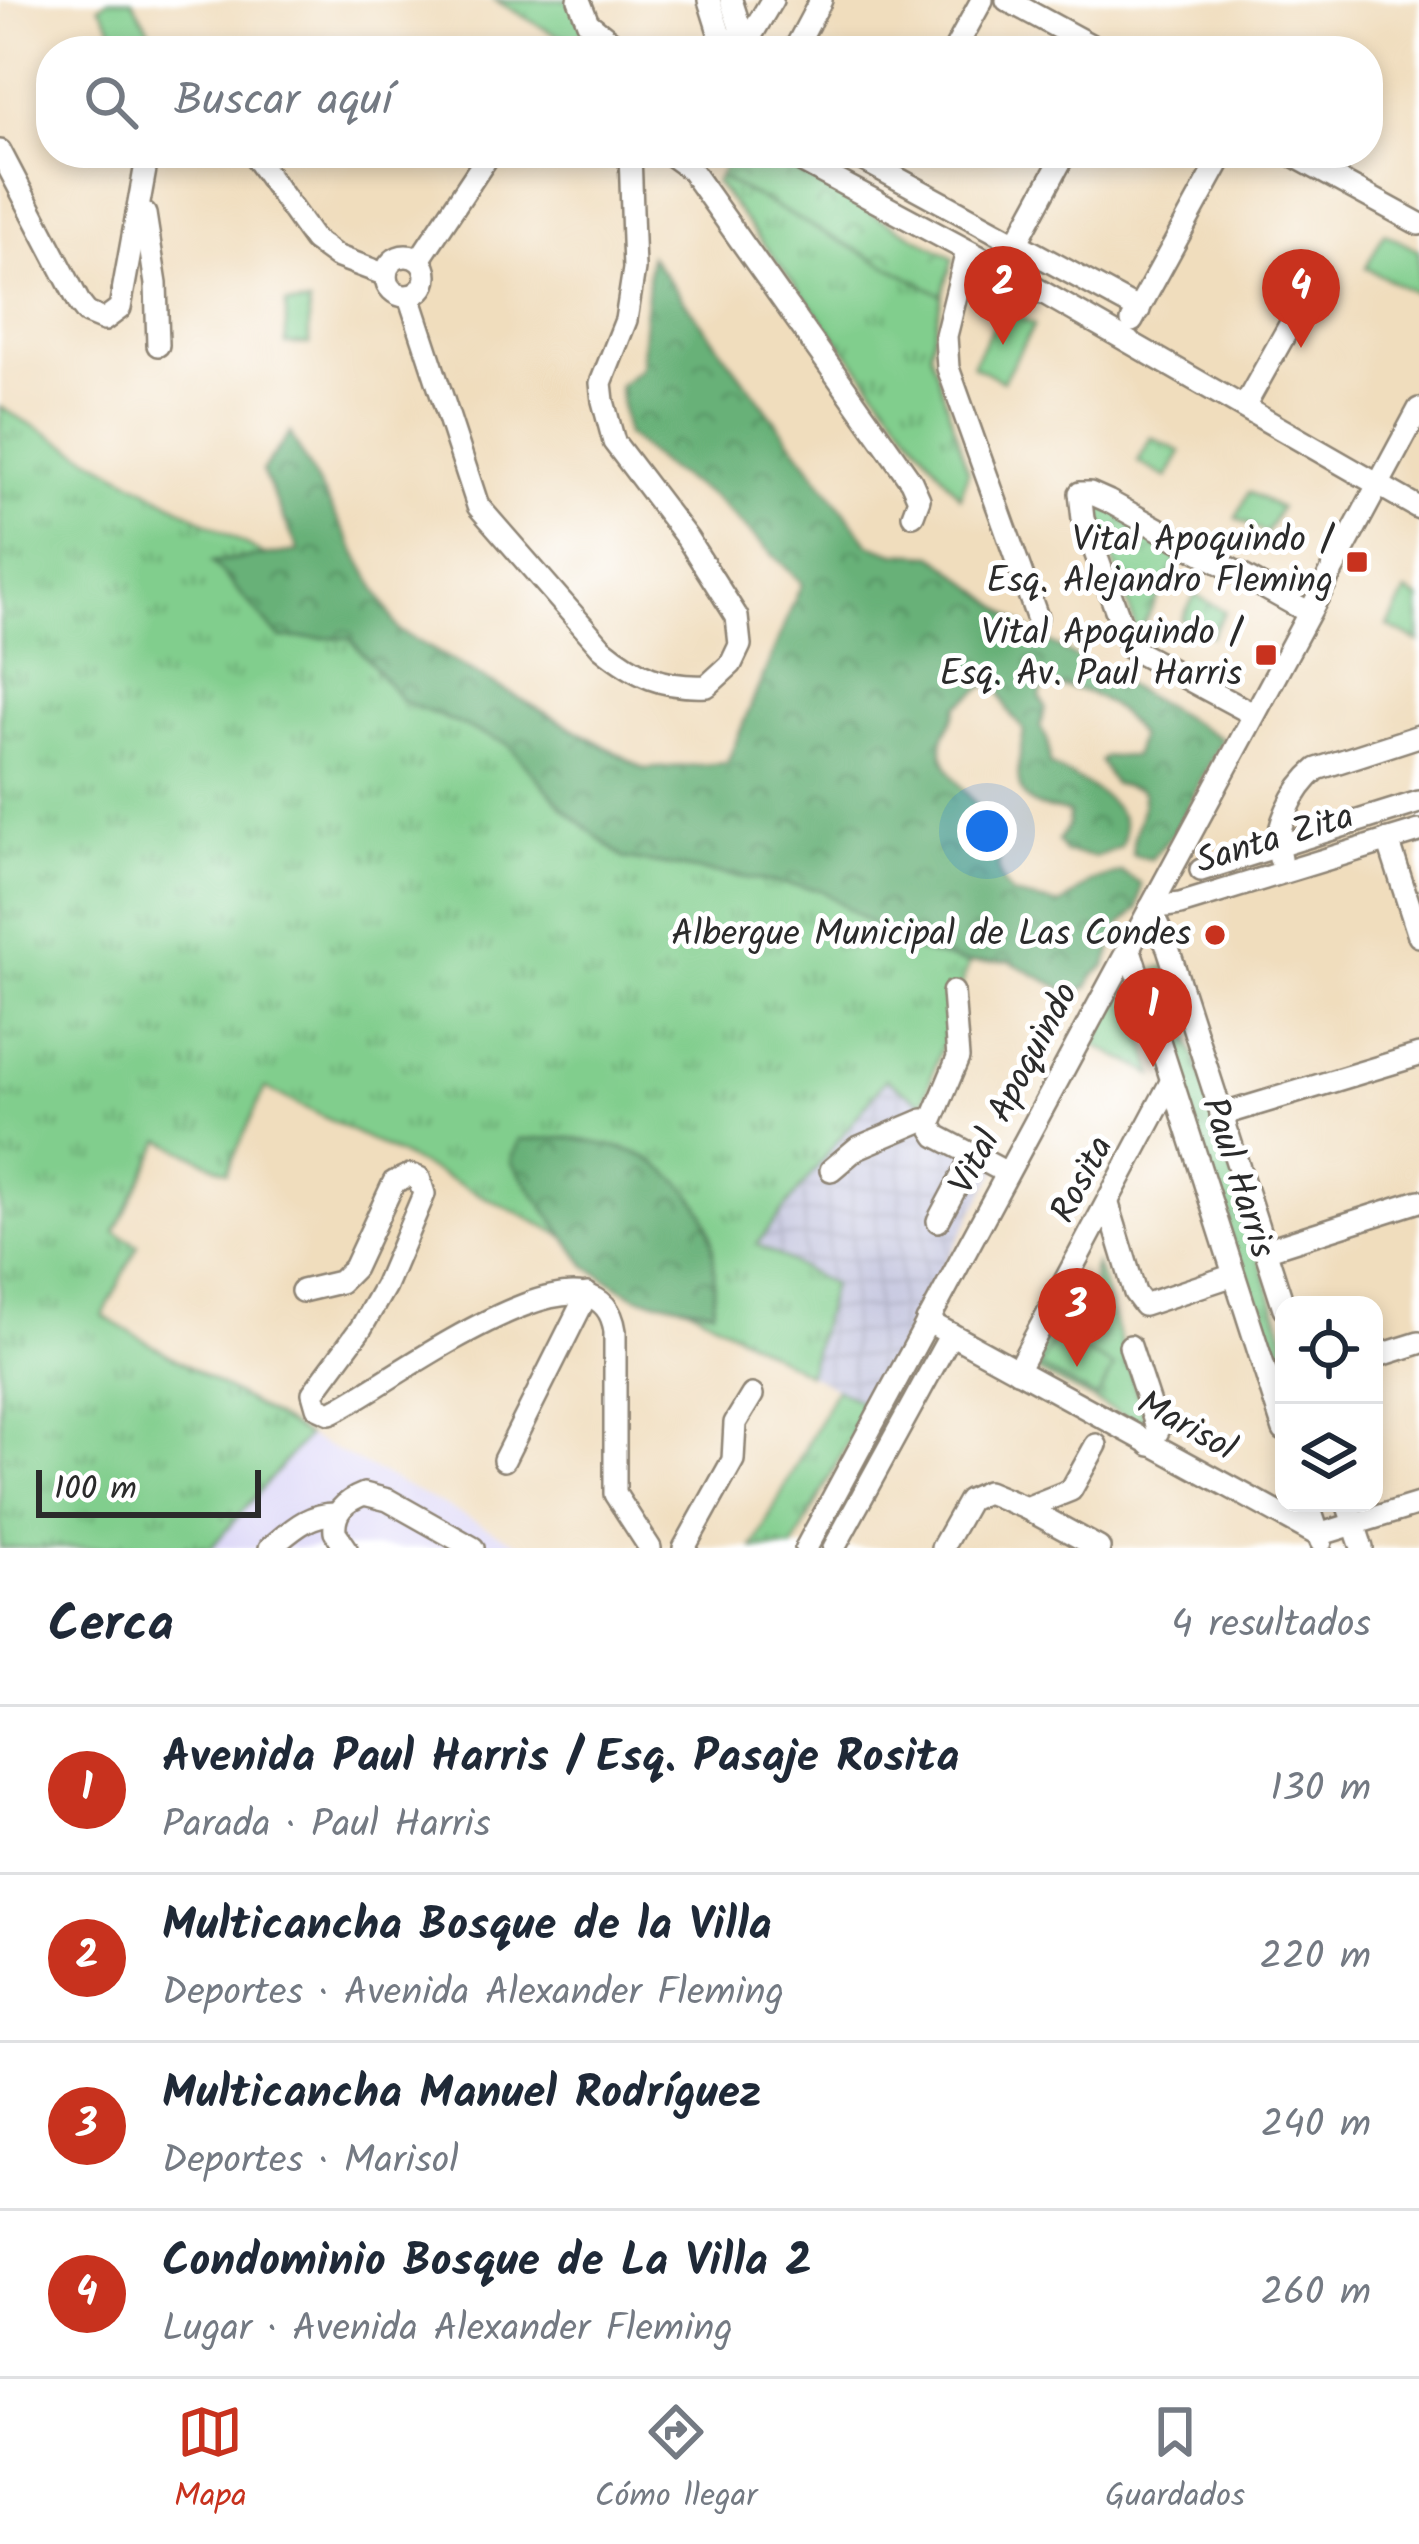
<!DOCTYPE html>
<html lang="es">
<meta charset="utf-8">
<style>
body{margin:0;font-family:Kalam,sans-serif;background:#f6f6f7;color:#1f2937}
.controls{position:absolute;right:36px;bottom:36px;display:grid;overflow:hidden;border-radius:24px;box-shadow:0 6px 18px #0003}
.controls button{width:108px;height:108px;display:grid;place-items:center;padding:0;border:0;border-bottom:3px solid #e0e1e3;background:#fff;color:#1f2937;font:60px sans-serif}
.scale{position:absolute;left:36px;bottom:30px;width:225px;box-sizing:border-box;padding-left:12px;border:6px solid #2b2b2b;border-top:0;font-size:33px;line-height:42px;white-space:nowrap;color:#2b2b2b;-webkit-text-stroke:9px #fff;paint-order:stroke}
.you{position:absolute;left:987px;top:831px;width:42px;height:42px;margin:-30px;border:9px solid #fff;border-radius:50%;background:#1a73e8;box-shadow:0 0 0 18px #1a73e833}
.badge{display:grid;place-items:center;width:78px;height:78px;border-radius:50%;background:#c8321e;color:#fff;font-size:39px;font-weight:700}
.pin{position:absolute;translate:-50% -99px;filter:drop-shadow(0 3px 6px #0008)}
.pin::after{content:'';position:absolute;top:63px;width:42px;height:36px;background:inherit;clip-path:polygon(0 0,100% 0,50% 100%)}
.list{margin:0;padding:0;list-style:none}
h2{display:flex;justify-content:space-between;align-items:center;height:156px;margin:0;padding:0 48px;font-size:51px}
h2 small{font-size:39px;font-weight:400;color:#747a83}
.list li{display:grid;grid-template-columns:78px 1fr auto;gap:36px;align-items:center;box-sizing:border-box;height:168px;padding:0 48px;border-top:3px solid #e0e1e3}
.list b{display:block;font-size:45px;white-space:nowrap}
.list p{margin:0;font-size:39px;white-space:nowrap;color:#747a83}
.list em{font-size:39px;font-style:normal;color:#747a83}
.icon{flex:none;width:66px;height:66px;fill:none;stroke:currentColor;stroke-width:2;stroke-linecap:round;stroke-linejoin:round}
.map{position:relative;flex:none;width:1419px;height:1548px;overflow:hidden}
.search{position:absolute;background:#fff;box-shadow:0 6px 18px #0003;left:36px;right:36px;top:36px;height:132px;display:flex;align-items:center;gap:30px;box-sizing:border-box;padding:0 42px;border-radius:48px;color:#747a83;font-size:45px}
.sheet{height:828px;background:#fff}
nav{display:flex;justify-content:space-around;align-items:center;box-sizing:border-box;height:168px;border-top:3px solid #e0e1e3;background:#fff;font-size:33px;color:#747a83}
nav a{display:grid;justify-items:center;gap:6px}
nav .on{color:#c8321e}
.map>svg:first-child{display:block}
.built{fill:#dbd6f7}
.industrial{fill:url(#industrial-grid)}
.grass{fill:url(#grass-tufts);stroke:#567c5c;stroke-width:3}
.forest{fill:url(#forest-crowns);stroke:#4a6e52;stroke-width:3}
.park{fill:url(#park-crowns);stroke:#567c5c;stroke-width:3}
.pitch{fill:#81ce8d;stroke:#567c5c;stroke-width:3}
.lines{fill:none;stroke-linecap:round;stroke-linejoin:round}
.minor-casing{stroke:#8e8474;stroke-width:26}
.minor{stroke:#fff;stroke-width:21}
.poi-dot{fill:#c8321e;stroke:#fff;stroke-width:4.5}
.labels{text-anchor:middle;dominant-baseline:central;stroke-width:10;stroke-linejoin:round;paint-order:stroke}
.poi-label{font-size:36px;fill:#2b2b2b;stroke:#fff;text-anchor:end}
.street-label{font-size:36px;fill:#2b2b2b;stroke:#fff}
</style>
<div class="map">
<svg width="1419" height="1548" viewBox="0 0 1419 1548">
<defs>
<pattern id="industrial-grid" width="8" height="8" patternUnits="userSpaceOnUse" patternTransform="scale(3)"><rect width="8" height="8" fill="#c1c2dd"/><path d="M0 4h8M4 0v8" fill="none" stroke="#a6a7be"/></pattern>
<pattern id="grass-tufts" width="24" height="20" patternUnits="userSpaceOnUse" patternTransform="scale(3)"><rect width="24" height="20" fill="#81ce8d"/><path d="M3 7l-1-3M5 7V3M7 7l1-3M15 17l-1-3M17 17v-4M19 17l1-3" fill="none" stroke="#6aa773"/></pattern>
<pattern id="forest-crowns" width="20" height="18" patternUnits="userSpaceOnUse" patternTransform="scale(3)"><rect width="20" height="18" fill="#68b178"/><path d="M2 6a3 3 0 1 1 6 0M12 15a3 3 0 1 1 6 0" fill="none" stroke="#569063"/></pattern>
<pattern id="park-crowns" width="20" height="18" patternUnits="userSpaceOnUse" patternTransform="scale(3)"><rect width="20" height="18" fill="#81ce8d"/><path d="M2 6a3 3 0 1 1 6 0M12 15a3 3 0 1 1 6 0" fill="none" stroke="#6aa773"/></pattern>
</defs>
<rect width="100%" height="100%" fill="#fff"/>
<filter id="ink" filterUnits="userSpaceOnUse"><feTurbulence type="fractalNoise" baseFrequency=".00833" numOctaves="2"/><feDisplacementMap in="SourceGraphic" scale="24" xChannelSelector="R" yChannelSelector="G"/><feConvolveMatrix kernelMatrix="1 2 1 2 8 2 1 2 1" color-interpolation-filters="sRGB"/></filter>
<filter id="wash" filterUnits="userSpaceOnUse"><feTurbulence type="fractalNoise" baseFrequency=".004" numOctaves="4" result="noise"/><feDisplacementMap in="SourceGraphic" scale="48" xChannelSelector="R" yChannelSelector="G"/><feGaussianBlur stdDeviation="2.7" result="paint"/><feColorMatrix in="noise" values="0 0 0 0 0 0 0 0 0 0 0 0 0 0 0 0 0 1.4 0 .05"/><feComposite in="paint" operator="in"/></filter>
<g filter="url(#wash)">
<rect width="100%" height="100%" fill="#f0ddbd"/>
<polygon class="built" points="307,1436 528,1548 211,1548"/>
<polygon class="industrial" points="886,1079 1004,1157 867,1405 808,1374 831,1285 757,1245"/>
<g class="grass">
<polygon points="495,0 587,0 601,45 554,34"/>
<polygon points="719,177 942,295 930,351 968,472 960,497 715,182"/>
<polygon points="0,407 710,805 974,948 923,1103 886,1079 757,1244 832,1285 808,1374 556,1232 265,1088 227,1172 162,1140 115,1232 138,1245 103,1316 307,1436 211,1548 0,1548"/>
<polygon points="1406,592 1419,599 1419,642 1388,626"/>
<polygon points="1166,966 1284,1335 1284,1406 1145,974"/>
<polygon points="1130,985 1154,1075 1092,1043 1120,988"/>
<polygon points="1096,1264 1148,1428 1031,1368 1062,1307 1095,1304 1093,1270"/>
<polygon points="836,1389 867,1405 793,1548 753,1548"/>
</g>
<g class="forest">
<path d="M650,256L869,544L895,553L934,555L1033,633L1222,739L1178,828L1151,859L1133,855C1130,834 1145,816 1143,793L1138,789L1114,784L1100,761L1104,757L1134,756L1139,737C1121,705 1080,680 1042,689L1040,697L1045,708L1040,726L1048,741L1050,765C1078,781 1142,806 1120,847L1096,857L1065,852L1058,841L1068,826L1069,813C1058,809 1049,810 1038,806C1007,795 1021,754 1024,730L1008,711L998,687L986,685L957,706C955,722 941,732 942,749C943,778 987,808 996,835C1006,862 987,866 1012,895L1061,905L1091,882L1121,872L1141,884L1138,909L1120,925L1106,965L1092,977L1088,987L1076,992L1065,990L1009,961L966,963L907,948L821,890L623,858L564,809L508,744L402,701L350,638H280L212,562L299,551L262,471L290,433L399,631L644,769L727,763L802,583L713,497L666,468L626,434L619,386L641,368Z"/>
<path d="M571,1138C594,1143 625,1146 645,1157C714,1198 717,1236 713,1310L637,1297L587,1267L511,1162L519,1139Z"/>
</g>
<g class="park">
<polygon points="732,153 762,153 953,258 942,295 719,177"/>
<polygon points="1151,437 1181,452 1167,478 1138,462"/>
<polygon points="1249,492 1280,508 1266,534 1236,518"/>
<polygon points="1093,498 1184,547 1138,635"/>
<polygon points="1195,595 1225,611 1211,636 1181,620"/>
</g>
<g class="pitch">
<polygon points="109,0 132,0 156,42 140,51 126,51 99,6"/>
<polygon points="1384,233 1419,251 1419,295 1366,268"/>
<rect x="286" y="304" width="23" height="40"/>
<polygon points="1003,308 1034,325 1003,381 972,365"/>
<polygon points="1056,1336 1114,1367 1097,1398 1039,1367"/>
</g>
</g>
<g filter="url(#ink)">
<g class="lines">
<defs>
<g id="minor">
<polyline points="579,0 588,23 623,51"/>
<polyline points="709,0 725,51"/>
<polyline points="731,0 743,37"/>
<polyline points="1007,0 1101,51"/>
<polyline points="722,42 752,34 772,0"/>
<polyline points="561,51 576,46 593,51"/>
<polyline points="794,51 821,0"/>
<polyline points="954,51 982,0"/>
<polyline points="0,151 80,304 87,313 104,320 120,308 148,153"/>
<polyline points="252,153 314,240 336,256 386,275"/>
<polyline points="668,153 690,169 911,481 919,499 913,515"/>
<polyline points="786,153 1002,269 1419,508"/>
<polyline points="851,153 1139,310"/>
<polyline points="1289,153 1419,224"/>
<polyline points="145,214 156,284 158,345"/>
<polyline points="967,251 946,336 948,368 1037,617"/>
<polyline points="1011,253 1065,153"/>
<circle cx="406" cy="276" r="20"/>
<polyline points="419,260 490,153"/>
<path d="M409,296L478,506L602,648C636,676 663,688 707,686L731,664L740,645L737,617L687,538L614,442L603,401L601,383L626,320L634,269L630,153"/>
<polyline points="1132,321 1224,153"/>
<polyline points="1244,407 1319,273"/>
<polyline points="1253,714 1130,648 1083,519 1080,493 1090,493 1108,501 1308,612"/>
<polyline points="1388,840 1419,936"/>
<path d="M1280,859C1272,830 1294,788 1317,769L1419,736"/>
<polyline points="1201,870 1419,802"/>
<polyline points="1129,947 1284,1430"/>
<polyline points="953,992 958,1058 930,1125 937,1136 1007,1173"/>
<polyline points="1221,1115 1419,1055"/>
<polyline points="831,1170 857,1148 923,1120 931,1120"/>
<polyline points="1108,1204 1135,1293 1144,1305 1234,1275"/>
<polyline points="938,1221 973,1155"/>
<polyline points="1265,1250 1419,1201"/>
<path d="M302,1291L340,1282L354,1268L394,1182L410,1175L419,1178L424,1194L385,1286L361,1328L313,1393L317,1407L330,1413C373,1396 599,1219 615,1331V1494L650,1548"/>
<polyline points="1284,1308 1168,948 1150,908 1180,904 1419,831"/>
<polyline points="927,1321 1318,1535 1419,1504"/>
<polyline points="1130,1346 1158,1431 1150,1445"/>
<polyline points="1374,1357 1419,1343"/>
<polyline points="1017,1371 1171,1082"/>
<polyline points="504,1460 587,1294"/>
<polyline points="1308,1503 1321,1542"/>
<polyline points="1347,1503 1362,1548"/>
<polyline points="1026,1508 1071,1490 1096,1445"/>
<path d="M270,1548C291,1531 308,1513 337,1514"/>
<path d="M346,1548L335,1532C333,1511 346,1501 364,1494L388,1500L473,1548"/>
<polyline points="684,1548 733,1460 735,1423 752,1395"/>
<polyline points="806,1548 1419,409"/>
<polyline points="834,1548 951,1334"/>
<polyline points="942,1548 969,1500 987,1492 1026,1508 1099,1548"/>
</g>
</defs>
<use href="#minor" class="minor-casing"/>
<use href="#minor" class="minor"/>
</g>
</g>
<g class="poi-dot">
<rect x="1345" y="550" width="24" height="24" rx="6"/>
<rect x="1254" y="643" width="24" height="24" rx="6"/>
<circle cx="1215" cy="935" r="12"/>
</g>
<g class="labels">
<g class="poi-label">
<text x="1333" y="541">Vital Apoquindo /<tspan x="1333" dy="41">Esq. Alejandro Fleming</tspan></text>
<text x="1242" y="634">Vital Apoquindo /<tspan x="1242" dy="41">Esq. Av. Paul Harris</tspan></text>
<text x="1191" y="935">Albergue Municipal de Las Condes</text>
</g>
<g class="street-label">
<text transform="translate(1275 840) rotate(-17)">Santa Zita</text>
<text transform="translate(1015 1089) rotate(-62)">Vital Apoquindo</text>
<text transform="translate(1237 1178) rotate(72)">Paul Harris</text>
<text transform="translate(1083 1180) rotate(-62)">Rosita</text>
<text transform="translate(1186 1427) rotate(29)">Marisol</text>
</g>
</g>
</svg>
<div class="controls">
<button><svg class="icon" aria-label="locate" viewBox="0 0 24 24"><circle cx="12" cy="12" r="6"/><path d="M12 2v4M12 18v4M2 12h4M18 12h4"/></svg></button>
<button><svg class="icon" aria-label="layers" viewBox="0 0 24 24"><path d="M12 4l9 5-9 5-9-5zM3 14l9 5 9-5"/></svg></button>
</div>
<div class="scale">100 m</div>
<div class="you"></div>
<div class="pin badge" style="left:1153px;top:1067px">1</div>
<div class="pin badge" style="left:1003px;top:345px">2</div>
<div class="pin badge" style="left:1077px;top:1367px">3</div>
<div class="pin badge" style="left:1301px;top:348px">4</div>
<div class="search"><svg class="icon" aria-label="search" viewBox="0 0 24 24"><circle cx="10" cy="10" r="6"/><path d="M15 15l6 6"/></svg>Buscar aquí</div>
</div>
<section class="sheet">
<h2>Cerca<small>4 resultados</small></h2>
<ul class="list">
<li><span class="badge">1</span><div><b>Avenida Paul Harris / Esq. Pasaje Rosita</b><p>Parada · Paul Harris</p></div><em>130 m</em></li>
<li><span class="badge">2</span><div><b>Multicancha Bosque de la Villa</b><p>Deportes · Avenida Alexander Fleming</p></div><em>220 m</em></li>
<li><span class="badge">3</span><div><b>Multicancha Manuel Rodríguez</b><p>Deportes · Marisol</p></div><em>240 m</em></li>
<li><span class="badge">4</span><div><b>Condominio Bosque de La Villa 2</b><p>Lugar · Avenida Alexander Fleming</p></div><em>260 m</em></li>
</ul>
</section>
<nav>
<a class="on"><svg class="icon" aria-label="map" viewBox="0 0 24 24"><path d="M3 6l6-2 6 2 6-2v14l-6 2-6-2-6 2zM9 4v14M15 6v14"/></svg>Mapa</a>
<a><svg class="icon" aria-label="directions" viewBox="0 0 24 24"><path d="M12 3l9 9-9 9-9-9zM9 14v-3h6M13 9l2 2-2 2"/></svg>Cómo llegar</a>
<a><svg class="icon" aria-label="saved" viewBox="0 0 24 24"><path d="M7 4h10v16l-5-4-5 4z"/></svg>Guardados</a>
</nav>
